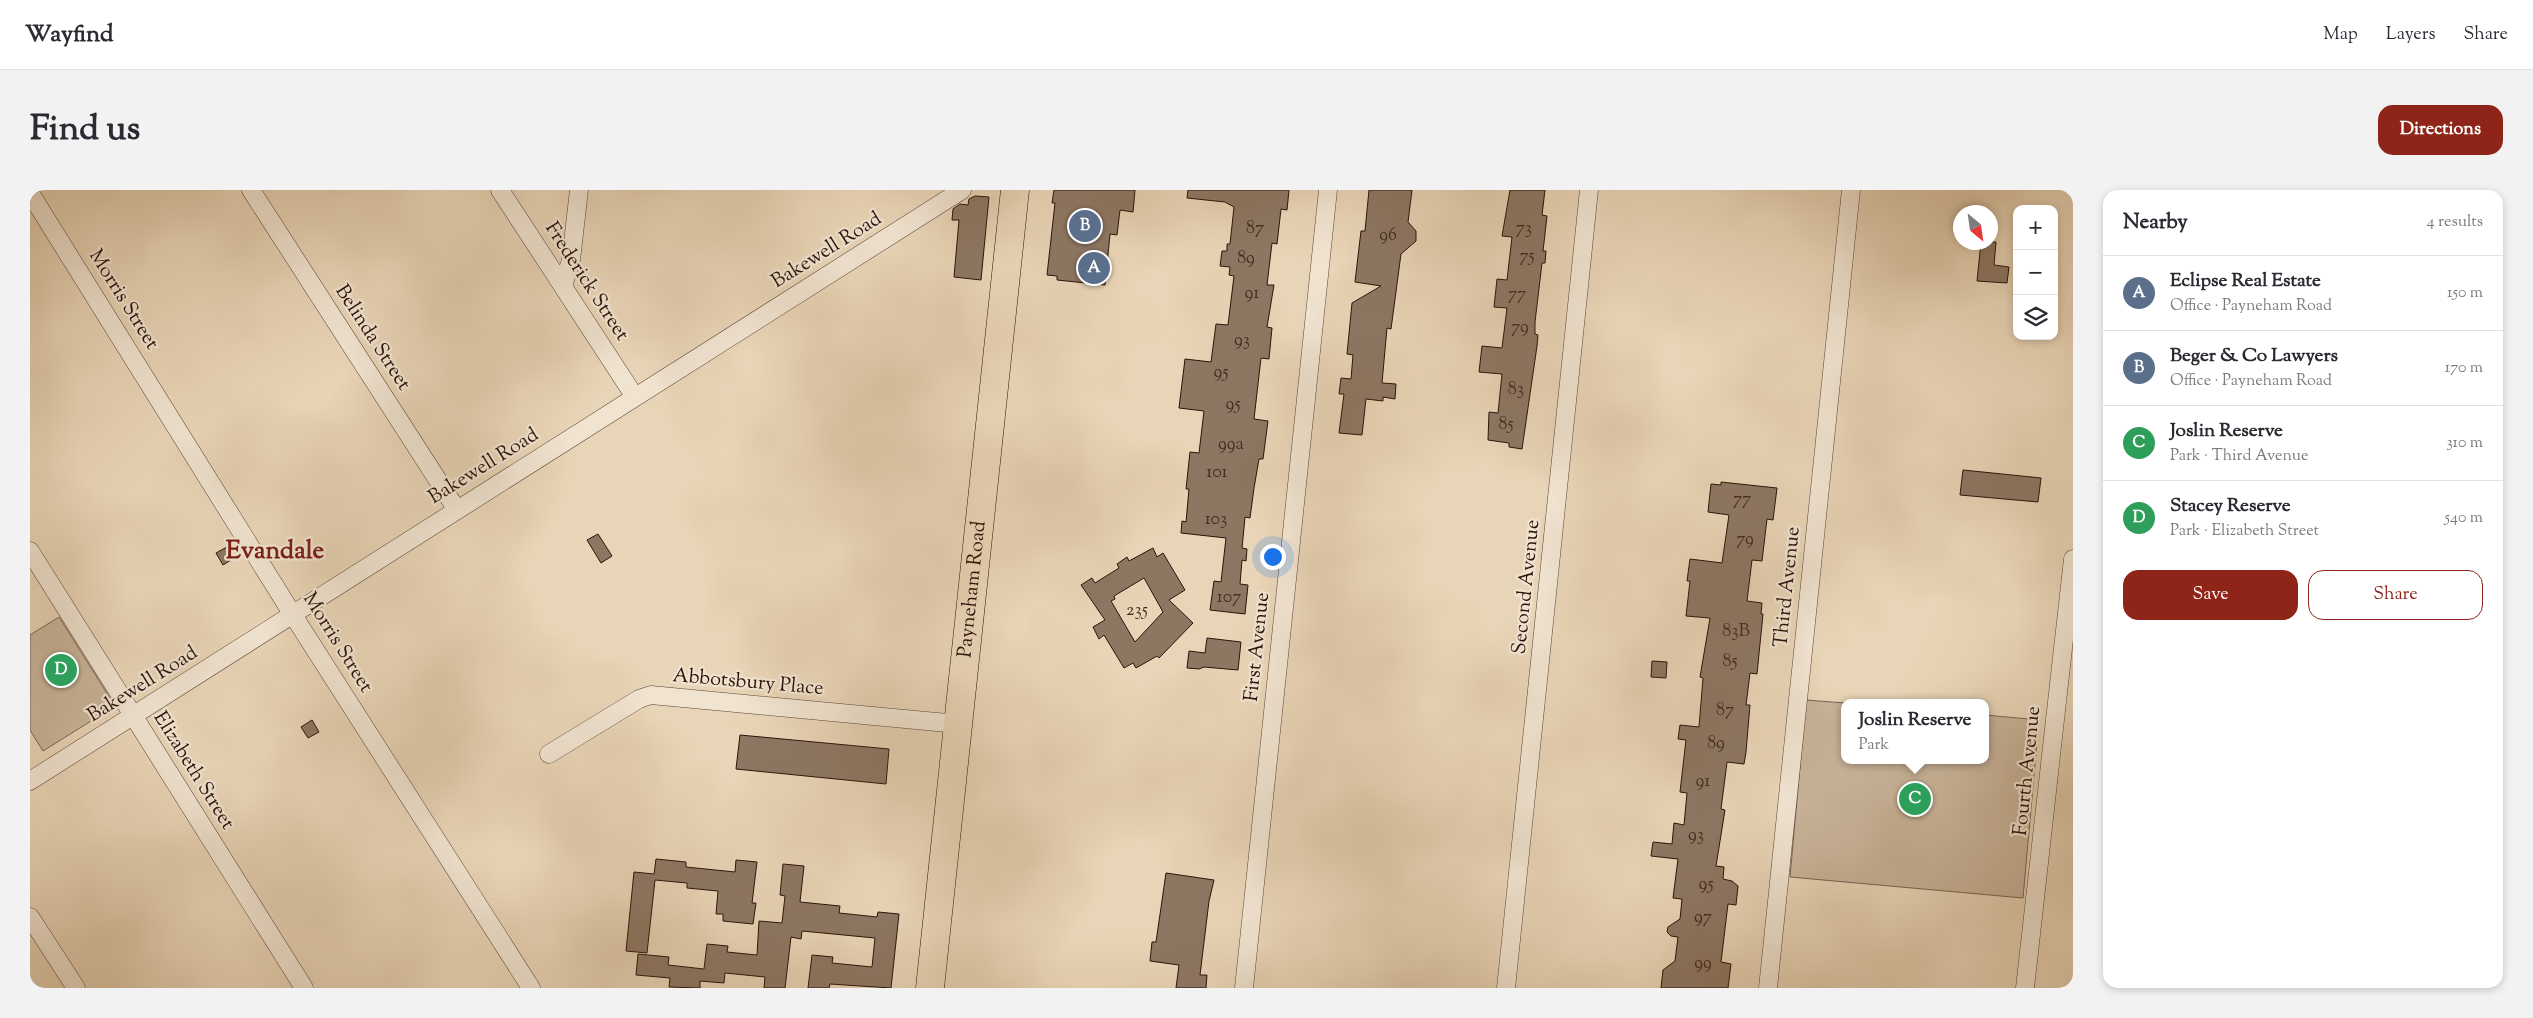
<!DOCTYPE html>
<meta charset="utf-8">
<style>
body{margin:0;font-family:"Sorts Mill Goudy",serif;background:#f2f2f3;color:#2b2b33}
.controls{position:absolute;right:15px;top:15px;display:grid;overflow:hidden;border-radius:10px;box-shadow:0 2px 8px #0003}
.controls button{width:45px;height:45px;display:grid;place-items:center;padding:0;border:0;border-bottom:1px solid #e1e1e2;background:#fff;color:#2b2b33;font:25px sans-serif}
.compass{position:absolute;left:1923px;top:15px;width:45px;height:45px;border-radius:50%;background:#fff;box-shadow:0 2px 8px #0003;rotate:151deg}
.you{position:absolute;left:1242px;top:366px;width:18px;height:18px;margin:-12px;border:4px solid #fff;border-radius:50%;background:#1a73e8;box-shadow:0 0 0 8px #1a73e833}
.badge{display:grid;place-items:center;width:32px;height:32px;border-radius:50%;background:#8f2418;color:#fff;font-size:16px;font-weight:700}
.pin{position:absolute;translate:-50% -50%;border:2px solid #fff;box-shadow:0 1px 5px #0006}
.popup{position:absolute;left:1811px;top:509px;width:148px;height:65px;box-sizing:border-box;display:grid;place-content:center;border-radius:10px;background:#fff;filter:drop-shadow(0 1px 4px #0005);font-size:16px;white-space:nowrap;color:#7c7c81}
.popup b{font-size:19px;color:#2b2b33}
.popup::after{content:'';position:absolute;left:50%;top:100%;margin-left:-10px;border:10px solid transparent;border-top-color:#fff}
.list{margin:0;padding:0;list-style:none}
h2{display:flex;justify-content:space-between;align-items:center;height:65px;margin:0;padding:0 20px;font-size:21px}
h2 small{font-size:16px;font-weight:400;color:#7c7c81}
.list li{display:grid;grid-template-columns:32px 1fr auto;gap:15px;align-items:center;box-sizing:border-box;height:75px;padding:0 20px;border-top:1px solid #e1e1e2}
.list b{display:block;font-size:19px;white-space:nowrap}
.list p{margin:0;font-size:16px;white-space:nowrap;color:#7c7c81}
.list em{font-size:16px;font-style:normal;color:#7c7c81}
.actions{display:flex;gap:10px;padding:15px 20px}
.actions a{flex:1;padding:11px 0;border:1px solid #8f2418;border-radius:15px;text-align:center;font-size:18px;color:#8f2418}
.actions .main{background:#8f2418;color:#fff}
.icon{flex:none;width:28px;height:28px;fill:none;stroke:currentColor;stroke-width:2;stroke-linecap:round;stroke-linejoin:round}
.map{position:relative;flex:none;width:2043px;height:798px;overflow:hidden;border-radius:15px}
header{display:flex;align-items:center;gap:30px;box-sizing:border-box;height:70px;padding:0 25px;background:#fff;border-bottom:1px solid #e1e1e2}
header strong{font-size:24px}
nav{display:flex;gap:28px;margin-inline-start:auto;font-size:18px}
.intro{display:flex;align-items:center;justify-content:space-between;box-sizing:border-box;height:120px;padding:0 30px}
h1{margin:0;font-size:35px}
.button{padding:12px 22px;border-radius:15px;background:#8f2418;color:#fff;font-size:18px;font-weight:700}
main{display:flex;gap:30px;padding:0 30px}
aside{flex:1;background:#fff;border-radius:15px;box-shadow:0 2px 8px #0003}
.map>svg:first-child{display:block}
.green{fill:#c8b399;stroke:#7a6352}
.building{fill:#8d7763;stroke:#2b130a;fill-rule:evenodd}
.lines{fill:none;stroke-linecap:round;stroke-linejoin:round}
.minor-casing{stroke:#5a4335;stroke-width:19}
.primary-casing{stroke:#2b130a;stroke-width:29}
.minor{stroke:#f0e3d0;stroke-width:18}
.primary{stroke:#e8d4b6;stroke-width:28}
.labels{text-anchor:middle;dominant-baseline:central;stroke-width:4.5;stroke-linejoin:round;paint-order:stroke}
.number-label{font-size:18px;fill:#442c20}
.street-label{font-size:20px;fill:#2b130a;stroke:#f0e3d0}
.district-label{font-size:25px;font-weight:bold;fill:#7a1f14;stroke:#f0e3d0}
</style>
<header>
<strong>Wayfind</strong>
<nav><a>Map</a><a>Layers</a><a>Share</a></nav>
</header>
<div class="intro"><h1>Find us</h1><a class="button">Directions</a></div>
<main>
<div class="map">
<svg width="2043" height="798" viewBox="0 0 2043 798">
<rect width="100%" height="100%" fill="#e8d4b6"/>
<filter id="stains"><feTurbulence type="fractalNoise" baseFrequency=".004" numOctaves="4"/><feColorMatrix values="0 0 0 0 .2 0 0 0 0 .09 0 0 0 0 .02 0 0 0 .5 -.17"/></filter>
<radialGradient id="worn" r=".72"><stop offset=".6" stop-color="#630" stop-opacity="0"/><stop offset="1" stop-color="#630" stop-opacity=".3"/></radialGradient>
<g class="green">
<polygon points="29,427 85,516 13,561 0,540 0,445"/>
<polygon points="1776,510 1815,513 1815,570 1955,570 1955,525 2009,530 1993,708 1760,687"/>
</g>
<g class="building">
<polygon points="1024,0 1105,0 1103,22 1090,20 1087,45 1080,44 1075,95 1027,90 1027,86 1017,85 1025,13 1022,13"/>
<polygon points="1158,0 1259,0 1257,20 1251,19 1247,54 1242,53 1237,95 1244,95 1237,137 1242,138 1239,169 1231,168 1224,229 1238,231 1233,269 1229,269 1224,298 1220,328 1215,327 1212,358 1217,359 1216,371 1212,370 1210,394 1218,395 1215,424 1180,420 1184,391 1191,392 1196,348 1151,343 1152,331 1156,332 1159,299 1156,299 1160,262 1169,263 1174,221 1149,218 1155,169 1181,172 1186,134 1198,135 1204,86 1199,85 1200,77 1190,76 1192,61 1197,61 1197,54 1200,54 1204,17 1195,12 1157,8"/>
<polygon points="1339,0 1382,0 1378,32 1386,41 1386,51 1371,64 1361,139 1357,138 1352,193 1366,194 1365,209 1353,207 1353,211 1336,209 1332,245 1309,243 1314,204 1309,204 1311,188 1321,189 1323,165 1317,164 1322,113 1351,96 1325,92 1331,41 1335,41"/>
<polygon points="1480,0 1515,0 1512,25 1517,26 1513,61 1516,61 1515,73 1512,73 1505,132 1505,144 1508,145 1507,156 1492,259 1479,257 1479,253 1458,250 1459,222 1468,223 1472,184 1449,182 1452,156 1472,158 1477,118 1464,117 1467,89 1477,90 1482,47 1472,46"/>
<polygon points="945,6 959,7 951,90 924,87 929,30 922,30 923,19 930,14 938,15 939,9"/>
<polygon points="1951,52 1966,52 1964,75 1979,77 1977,93 1947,91"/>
<polygon points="1933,280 2011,288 2008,312 1930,305"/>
<polygon points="1691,292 1747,298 1743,330 1737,329 1732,371 1722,370 1717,411 1732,413 1731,424 1733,424 1727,484 1720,483 1716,515 1720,515 1716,562 1714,574 1697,572 1691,619 1695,620 1686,676 1694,677 1693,689 1702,691 1708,696 1706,715 1698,714 1691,772 1701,774 1698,798 1631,798 1633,780 1645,771 1648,747 1641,746 1637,742 1638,737 1650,729 1652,709 1643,708 1648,669 1621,666 1623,652 1642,654 1644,633 1654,635 1657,603 1650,602 1656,550 1648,549 1650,535 1669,537 1673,488 1670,487 1680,428 1656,426 1660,391 1657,391 1660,369 1692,373 1699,325 1678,322 1681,294 1691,295"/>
<polygon points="568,344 582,366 571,373 557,350"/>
<polygon points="197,357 204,368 193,375 186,363"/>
<path d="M1123,358L1127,367L1133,363L1155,400L1139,410L1163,433L1129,468L1127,466L1106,478L1103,473L1094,478L1074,445L1069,449L1063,437L1075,430L1051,395L1062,388L1065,393L1089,378L1087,374L1097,367L1099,371ZM1114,388L1133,422L1105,452L1081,411L1085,409L1084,406Z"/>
<polygon points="1177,448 1211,452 1208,480 1174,477 1169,479 1157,478 1159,461 1175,463"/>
<polygon points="1622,471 1637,472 1636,488 1621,487"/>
<polygon points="282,530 289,542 278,548 271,537"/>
<polygon points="710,545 859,559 856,594 706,579"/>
<polygon points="626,669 656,672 656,677 705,682 706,670 727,672 722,713 726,713 723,734 693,731 693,724 686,724 688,701 657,698 657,693 625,690 617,763 596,761 604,682 624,684"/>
<polygon points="753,674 774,676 770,712 810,716 809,723 847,727 848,722 869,724 861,798 800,794 799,798 778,798 782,765 803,767 802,773 842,777 845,748 772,741 771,749 761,747 755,798 734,798 735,787 695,783 694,793 670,791 670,798 639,797 640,788 606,785 608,764 639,767 638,775 674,779 677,754 698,756 697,762 727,765 729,731 752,733 755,706 750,705"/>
<polygon points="1136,683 1184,690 1179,711 1170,785 1177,785 1176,798 1146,798 1149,775 1120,771 1122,752 1126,752"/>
</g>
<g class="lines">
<defs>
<g id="minor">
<polyline points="221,0 427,320"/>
<polyline points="470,0 605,207"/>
<polyline points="0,3 263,425 501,798"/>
<polyline points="533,96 541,70 549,0"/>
<polyline points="0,361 274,798"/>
<polyline points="519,564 609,509 621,505 928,534"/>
<polyline points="0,591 932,0"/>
<polyline points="0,727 46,798"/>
<polyline points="1214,798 1298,0"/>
<polyline points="1476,798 1559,0"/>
<polyline points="1738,798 1821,0"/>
<polyline points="1995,798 2043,369"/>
</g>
<g id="primary">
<path id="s1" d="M900,798L985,0"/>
</g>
</defs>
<use href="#minor" class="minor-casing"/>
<use href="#primary" class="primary-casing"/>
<use href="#minor" class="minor"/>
<use href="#primary" class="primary"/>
</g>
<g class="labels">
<g class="number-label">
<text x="1225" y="39">87</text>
<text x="1494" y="39">73</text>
<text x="1358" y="46">96</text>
<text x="1497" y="67">75</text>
<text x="1216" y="69">89</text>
<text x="1222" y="104">91</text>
<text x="1487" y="105">77</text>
<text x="1490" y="138">79</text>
<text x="1212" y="151">93</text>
<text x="1191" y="183">95</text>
<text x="1486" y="200">83</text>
<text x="1203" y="215">95</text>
<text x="1476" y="235">85</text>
<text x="1201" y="255">99a</text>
<text x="1187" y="283">101</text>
<text x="1712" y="310">77</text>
<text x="1186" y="330">103</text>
<text x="1715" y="350">79</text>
<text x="1199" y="408">107</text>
<text x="1107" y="421">235</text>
<text x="1706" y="442">83B</text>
<text x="1700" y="472">85</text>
<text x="1695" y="521">87</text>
<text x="1686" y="554">89</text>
<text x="1673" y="592">91</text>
<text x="1666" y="646">93</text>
<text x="1676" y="695">95</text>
<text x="1673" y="728">97</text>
<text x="1673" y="774">99</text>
</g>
<g class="street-label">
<text transform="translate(797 61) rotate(-32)">Bakewell Road</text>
<text transform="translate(556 92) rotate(57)">Frederick Street</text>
<text transform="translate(93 110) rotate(58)">Morris Street</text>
<text transform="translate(342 148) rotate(57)">Belinda Street</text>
<text transform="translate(454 277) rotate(-32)">Bakewell Road</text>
<text transform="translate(1497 397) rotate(-84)">Second Avenue</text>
<text transform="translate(1758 397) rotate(-84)">Third Avenue</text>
<text stroke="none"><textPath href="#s1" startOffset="401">Payneham Road</textPath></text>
<text transform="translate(307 453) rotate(58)">Morris Street</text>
<text transform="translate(1228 457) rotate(-84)">First Avenue</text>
<text transform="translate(718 493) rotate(5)">Abbotsbury Place</text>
<text transform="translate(113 495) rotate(-32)">Bakewell Road</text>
<text transform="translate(163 581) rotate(58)">Elizabeth Street</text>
<text transform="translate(1998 581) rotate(-84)">Fourth Avenue</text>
</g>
<g class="district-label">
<text x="245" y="362">Evandale</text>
</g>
</g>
<rect width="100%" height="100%" filter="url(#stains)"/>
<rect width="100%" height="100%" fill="url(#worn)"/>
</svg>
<div class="controls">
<button>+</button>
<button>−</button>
<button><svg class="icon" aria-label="layers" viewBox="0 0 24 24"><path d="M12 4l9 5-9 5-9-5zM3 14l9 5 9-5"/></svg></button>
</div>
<svg class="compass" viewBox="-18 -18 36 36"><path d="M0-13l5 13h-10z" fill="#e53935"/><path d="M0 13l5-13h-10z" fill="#7c7c81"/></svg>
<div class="you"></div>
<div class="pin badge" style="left:1064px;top:78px;background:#5c6f8a">A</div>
<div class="pin badge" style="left:1055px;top:36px;background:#5c6f8a">B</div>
<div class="pin badge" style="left:1885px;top:609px;background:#2e9e5b">C</div>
<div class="popup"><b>Joslin Reserve</b>Park</div>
<div class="pin badge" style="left:31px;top:480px;background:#2e9e5b">D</div>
</div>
<aside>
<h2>Nearby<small>4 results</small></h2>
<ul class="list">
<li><span class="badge" style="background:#5c6f8a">A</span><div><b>Eclipse Real Estate</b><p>Office · Payneham Road</p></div><em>150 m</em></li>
<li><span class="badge" style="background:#5c6f8a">B</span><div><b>Beger &amp; Co Lawyers</b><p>Office · Payneham Road</p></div><em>170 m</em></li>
<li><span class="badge" style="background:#2e9e5b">C</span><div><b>Joslin Reserve</b><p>Park · Third Avenue</p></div><em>310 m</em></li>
<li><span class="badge" style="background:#2e9e5b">D</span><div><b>Stacey Reserve</b><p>Park · Elizabeth Street</p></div><em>540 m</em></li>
</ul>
<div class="actions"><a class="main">Save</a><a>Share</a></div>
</aside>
</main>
